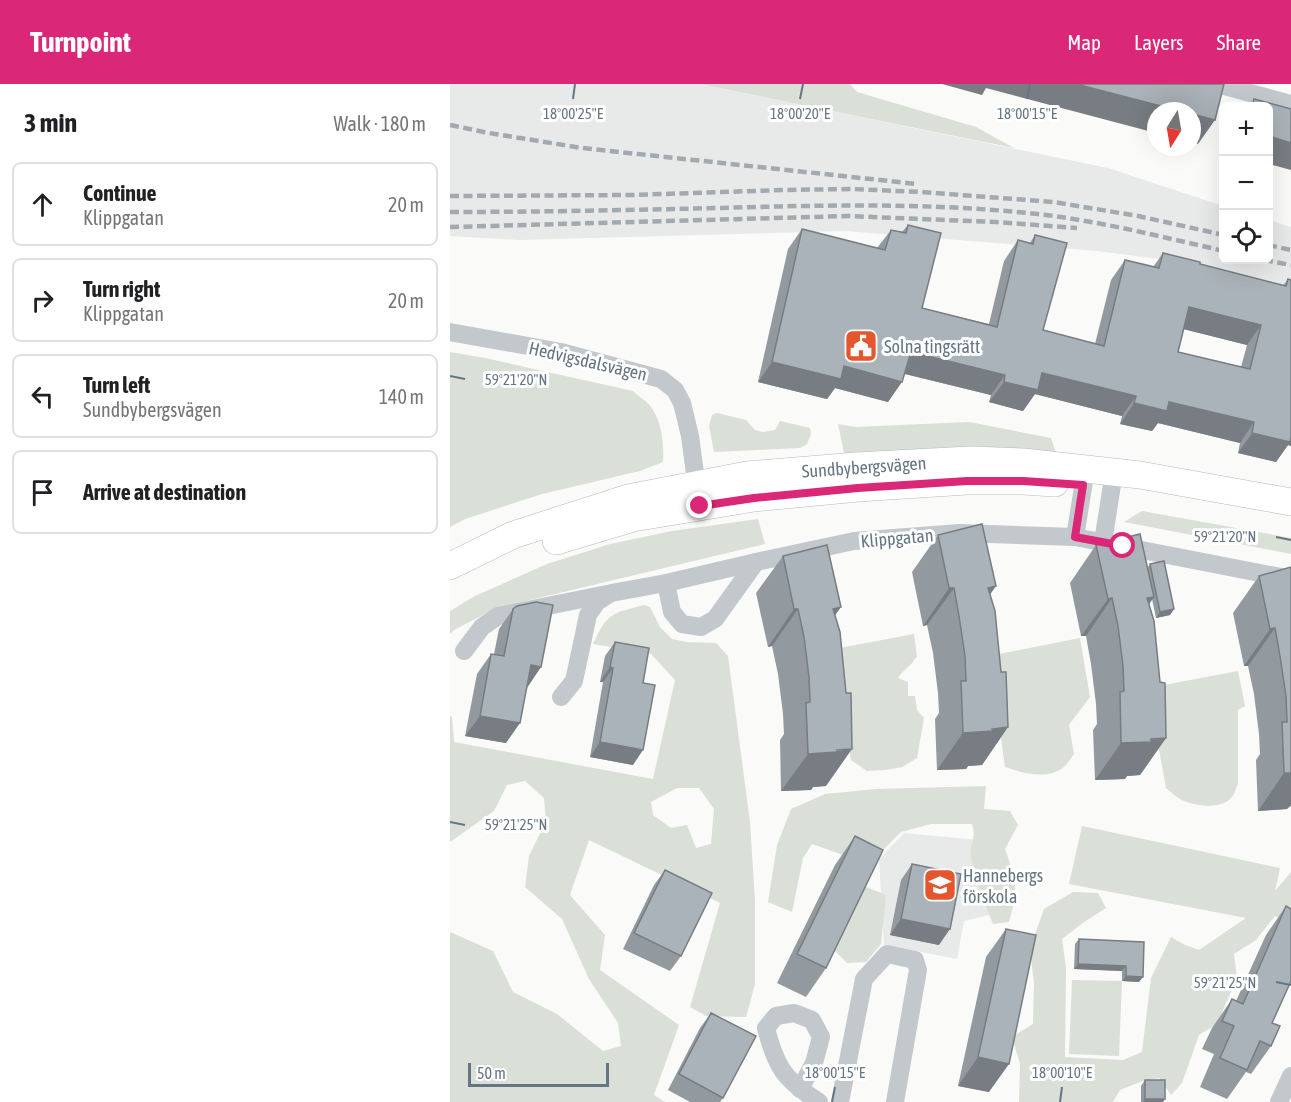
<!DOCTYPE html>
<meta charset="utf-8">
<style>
body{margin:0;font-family:"Asap Condensed",sans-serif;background:#f2f2f2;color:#202124}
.controls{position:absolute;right:18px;top:18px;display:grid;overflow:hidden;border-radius:9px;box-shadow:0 6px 24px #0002}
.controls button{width:54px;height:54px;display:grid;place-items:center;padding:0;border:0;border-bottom:2px solid #e0e0e0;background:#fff;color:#202124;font:30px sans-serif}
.compass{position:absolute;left:697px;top:18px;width:54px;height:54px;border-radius:50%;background:#fff;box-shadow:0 6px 24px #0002;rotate:191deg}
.scale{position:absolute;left:18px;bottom:15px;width:141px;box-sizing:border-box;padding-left:6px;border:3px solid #657683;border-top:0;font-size:16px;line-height:21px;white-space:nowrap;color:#657683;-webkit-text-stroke:4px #fff;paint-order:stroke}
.stop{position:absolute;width:18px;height:18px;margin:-14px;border:4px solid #db2777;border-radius:50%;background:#fff}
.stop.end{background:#db2777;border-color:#fff;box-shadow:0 2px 6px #0008}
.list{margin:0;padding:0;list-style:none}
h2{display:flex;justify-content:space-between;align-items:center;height:78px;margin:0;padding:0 24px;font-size:26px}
h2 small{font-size:20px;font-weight:400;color:#757577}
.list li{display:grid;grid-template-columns:39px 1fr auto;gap:18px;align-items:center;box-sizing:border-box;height:84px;margin:0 12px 12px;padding:0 12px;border:2px solid #e0e0e0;border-radius:9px}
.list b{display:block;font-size:22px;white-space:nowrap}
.list p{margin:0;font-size:20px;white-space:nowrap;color:#757577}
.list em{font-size:20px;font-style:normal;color:#757577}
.icon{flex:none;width:33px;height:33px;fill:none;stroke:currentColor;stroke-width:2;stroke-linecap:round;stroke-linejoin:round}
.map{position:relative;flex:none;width:841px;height:1018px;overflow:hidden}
header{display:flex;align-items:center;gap:36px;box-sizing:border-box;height:84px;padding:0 30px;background:#db2777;color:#fff}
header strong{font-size:28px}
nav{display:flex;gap:33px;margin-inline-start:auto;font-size:21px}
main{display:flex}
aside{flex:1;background:#fff}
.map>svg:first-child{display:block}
.built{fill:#e8e9e9}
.green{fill:#dadfd7;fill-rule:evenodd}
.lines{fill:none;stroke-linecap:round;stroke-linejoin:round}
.secondary-casing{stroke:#b3babf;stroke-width:28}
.street{stroke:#c3c8cc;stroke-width:18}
.secondary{stroke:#fff;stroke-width:27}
.rail{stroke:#a2aab0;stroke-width:4.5;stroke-dasharray:9 4.5;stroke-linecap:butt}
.wall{fill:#929a9f;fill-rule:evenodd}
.shaded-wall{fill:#777d82}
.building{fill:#aab3b9;stroke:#777d82;stroke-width:1.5;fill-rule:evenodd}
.route{stroke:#db2777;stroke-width:8}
.ticks{fill:none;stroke:#657683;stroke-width:2}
.labels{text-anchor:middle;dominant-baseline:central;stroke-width:6;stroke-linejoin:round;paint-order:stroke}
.poi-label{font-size:18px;fill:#657683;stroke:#fff;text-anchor:start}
.street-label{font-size:18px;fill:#657683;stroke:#fff}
.ticks-label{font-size:15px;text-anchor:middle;fill:#657683;stroke:#fff;stroke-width:6;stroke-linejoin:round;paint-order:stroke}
</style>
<header>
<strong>Turnpoint</strong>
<nav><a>Map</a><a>Layers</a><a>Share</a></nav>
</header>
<main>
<aside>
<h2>3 min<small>Walk · 180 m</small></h2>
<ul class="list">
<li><svg class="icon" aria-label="ahead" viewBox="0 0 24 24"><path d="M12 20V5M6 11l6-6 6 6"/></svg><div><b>Continue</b><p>Klippgatan</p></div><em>20 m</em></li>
<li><svg class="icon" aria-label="right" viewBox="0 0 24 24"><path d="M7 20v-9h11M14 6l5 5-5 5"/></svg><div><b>Turn right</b><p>Klippgatan</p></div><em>20 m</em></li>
<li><svg class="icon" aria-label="left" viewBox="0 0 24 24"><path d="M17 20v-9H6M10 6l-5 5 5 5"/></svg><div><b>Turn left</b><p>Sundbybergsvägen</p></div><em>140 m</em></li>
<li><svg class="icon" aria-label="arrive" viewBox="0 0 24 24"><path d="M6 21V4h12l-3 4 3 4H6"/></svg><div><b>Arrive at destination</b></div></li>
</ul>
</aside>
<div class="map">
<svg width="841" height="1018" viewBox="0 0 841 1018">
<rect width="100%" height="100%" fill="#fafaf8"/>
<g class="built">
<polygon points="0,0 250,0 658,84 773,122 774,176 818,176 819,136 841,143 841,207 740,179 647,167 395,147 69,156 0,152"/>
<polygon points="454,749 539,757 556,827 514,837 507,875 434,861 429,775"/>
</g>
<g class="green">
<polygon points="250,0 400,0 407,8 526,43 564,64"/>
<path d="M0,268L35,274L183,307C188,312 197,317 201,323C212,338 214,360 213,378L190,387L92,410L15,435L0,443Z"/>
<polygon points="267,329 296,336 305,346 313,348 325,346 330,337 360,344 361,350 357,360 350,364 264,368 259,342 262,331"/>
<polygon points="519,338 601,354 606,369 527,362 395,374 388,340 405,343"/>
<polygon points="692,427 841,454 841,470 674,438"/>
<polygon points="308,435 315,460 46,524 4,546 0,550 0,527 25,512 97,480 160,460 222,447"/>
<path d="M194,521L200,523L210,543L222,555L237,558L266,559L278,572L300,738L305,817V900L296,933L256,932L240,923L270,819L139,756L120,811L155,851L150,886L229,941L204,1011L215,1018H0V848L43,867L63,908L107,930L153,967L171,962L168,939L139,895L112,835L75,803L79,772L96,737L94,714L75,697L57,701L44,727L0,758V632L2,633L4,658L203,695L225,596L201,570L143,560C158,528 161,530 194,521ZM227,704H249L264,725L261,760L246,764L237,741L221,744L203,731L201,718Z"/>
<path d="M464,550L467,573C463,576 463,579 459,582C455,586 452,588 448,594L458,598V612H465L467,626L474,634L467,674L452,683L436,686L417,687L401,676L390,621L384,565Z"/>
<path d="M630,554L640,613L619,641L624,670C621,674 618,679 615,682C598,697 574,689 555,683L539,572Z"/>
<path d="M788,587L795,622L788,626V699C786,705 784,712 779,716C768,725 745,722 732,716C726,713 721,708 716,704L698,604Z"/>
<path d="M536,702L534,725L560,727L568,741L555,765C566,797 569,804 559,838L543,840C534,818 525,796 521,773C519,761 527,754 522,740H481L451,748L419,780L362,760L353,774L342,828L318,818L327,761L341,725L375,710L426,705Z"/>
<polygon points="632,742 830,784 825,807 841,788 841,840 825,832 806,856 784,870 787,894 767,940 749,951 732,999 721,1011 709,994 690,998 670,1006 663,1018 569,1018 570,980 562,953 583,940 584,900 580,865 594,825 623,808 648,809 656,824 634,838 612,855 616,884 615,973 673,976 692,968 701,894 721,853 735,861 749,866 796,834 619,800"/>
<polygon points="414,802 436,811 431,860 416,878 397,879 385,867"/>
<polygon points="622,896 672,897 669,972 619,970"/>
</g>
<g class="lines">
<defs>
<g id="secondary">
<polyline points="106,457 183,434 304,414 408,404 517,397 573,397 605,399"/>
<polyline points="0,482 63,451 178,414 297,391 406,382 520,376 573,378 690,391 841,418"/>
</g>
</defs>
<use href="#secondary" class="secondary-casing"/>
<g class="street">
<polyline points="767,0 841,20"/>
<polyline points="0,248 111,268 211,295 225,306 232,319 240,352 248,412"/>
<polyline points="625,453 636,385"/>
<polyline points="653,458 664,388"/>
<polyline points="216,499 222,528 232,540 251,543 265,535 306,478"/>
<polyline points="14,567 32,543 48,532 157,510"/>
<polyline points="111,613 124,597 138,531 147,518 161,509 216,499 306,478 404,457 510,449 625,453 841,495"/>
<path d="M350,1005L364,979L371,953L362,936L344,929L326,932L316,944C326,984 335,996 369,1018"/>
<polyline points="390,1018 414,895 437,870 465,876 468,886 445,1018"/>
<polyline points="829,1018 841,992"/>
</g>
<use href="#secondary" class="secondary"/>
<g class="rail">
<polyline points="0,41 39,49 132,64 467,100"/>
<polyline points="0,112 182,111 334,106 402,105 471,108 604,118 688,132 774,151"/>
<path d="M0,128C89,128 179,126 268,124C380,121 493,118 604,132C661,140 717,154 774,167"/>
<polyline points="0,143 398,132 545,138 627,144"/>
<polyline points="818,161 841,166"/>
<polyline points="814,176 841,181"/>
</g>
</g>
<g class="wall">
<path d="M458,141L472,224L539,240L554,177L568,156L580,159L585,151L593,246L645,260L661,196L675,176L703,183L713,169L750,180L833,202L838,195L841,196V362L838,361L826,378L788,369L790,359L708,339L702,347L670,340L672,332L585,310L573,327L539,318L541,311L455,290L438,318L385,304L377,315L308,298L338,165L352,145L427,164L441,146L452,148ZM734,245L797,261L791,283L728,268Z"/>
<polygon points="488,451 540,510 551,588 558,643 532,681 518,682 516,685 487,686 485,635 489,629 488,609 483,569 477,541 473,542 462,488"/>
<polygon points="646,461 698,483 700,480 724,525 720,531 706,534 702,515 699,520 716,654 690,691 677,692 675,695 645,696 643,646 647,640 646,620 641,580 636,552 631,552 620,499"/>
<polygon points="333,472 385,531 376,702 363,703 361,706 331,707 330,656 334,650 333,630 328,590 322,562 318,563 306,509"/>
<polygon points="841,483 839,723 837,725 808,727 806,676 810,670 809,650 804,610 798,582 794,582 783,529 809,492"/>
<polygon points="63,525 77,603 56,659 15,652 27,590 41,570 44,570 49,545"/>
<polygon points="165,558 193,599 183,681 140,673 153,598 150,598 155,572"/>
<polygon points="405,752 376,884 356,913 327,899 385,781"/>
<polygon points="462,780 489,861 440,851 451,796"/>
<polygon points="215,786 231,872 220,887 173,865 204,801"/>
<polygon points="836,822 822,939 821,962 801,990 796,988 777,1015 750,1003 764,970 752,965 762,944 782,915 786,917 816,851"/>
<polygon points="556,845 539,1008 508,1002 536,873"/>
<polygon points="629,855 694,858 689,898 672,897 672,887 624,885 625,860"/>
<polygon points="261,929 273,1014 270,1018 240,1018 218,1006 250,944"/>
<polygon points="695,996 715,1015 713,1018 691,1018 691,1002"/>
</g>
<g class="shaded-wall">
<polygon points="492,0 626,0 730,27 706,27 706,49 536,4 532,11"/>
<polygon points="742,30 765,36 748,60 742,58"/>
<polygon points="819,52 841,59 841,86 819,80"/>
<polygon points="739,223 811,241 797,261 725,243"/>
<polygon points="461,268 555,291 541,311 447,288"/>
<polygon points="322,278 394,282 452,298 438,318 385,304 377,315 308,298"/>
<polygon points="592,289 686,312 672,332 585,310 573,327 539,318 554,298"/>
<polygon points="719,318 804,338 790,359 708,339 702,347 670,340 684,319"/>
<polygon points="841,344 841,362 838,361 826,378 788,369 802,349"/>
<polygon points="546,502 520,540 538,504"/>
<polygon points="499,504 504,504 477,541 473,542"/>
<polygon points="704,513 678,550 697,514"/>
<polygon points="662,514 636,552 631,552 658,515"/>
<polygon points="391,523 364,561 383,525"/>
<polygon points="344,525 348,525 322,562 318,563"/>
<polygon points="724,525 720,531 706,534 710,528"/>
<polygon points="825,544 798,582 794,582 820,545"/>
<polygon points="81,581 91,583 77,604"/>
<polygon points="160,583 163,584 153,598 150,598"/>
<polygon points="30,632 70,639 56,659 15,652"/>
<polygon points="558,643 532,681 518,682 516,685 487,686 513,649"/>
<polygon points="716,654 690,691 677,692 675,695 645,696 671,659"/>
<polygon points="150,658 193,666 183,681 140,673"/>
<polygon points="402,665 376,702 363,703 361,706 331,707 358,670"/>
<polygon points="834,689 841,689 841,722 839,723 837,725 808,727"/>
<polygon points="451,835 500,845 489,861 440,851"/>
<polygon points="628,880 676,882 672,887 624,885"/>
<polygon points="676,892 693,893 689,898 672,897"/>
<polygon points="528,973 559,980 539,1008 508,1002"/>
<polygon points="695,1015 715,1015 713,1018 693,1018"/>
</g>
<g class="building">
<polygon points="626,0 774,0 765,36 742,30 742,27 730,27"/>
<polygon points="804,15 841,25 841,59 819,52 819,22 802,22"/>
<path d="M458,141L491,149L472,224L547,243L568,156L583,160L585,151L617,159L593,246L654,262L675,176L709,184L713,169L750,178V180L836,202L838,195L841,196V353L840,358L802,349L804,338L719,318L717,327L684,319L686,312L592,289L588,306L554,298L555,291L461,268L452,298L394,282L391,295L322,278L352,145L435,166L441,146L456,149ZM739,223L811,241L800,285L728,268Z"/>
<polygon points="532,440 546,502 538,504 545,527 551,588 556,588 558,643 542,645 543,647 513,649 511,597 516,597 515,572 509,532 504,504 499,504 488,451"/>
<polygon points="690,450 704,513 697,514 704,537 710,598 715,599 716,654 701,655 701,658 671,659 670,608 674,607 673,582 668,542 662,514 658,515 646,461"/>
<polygon points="377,461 391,523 383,525 390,548 396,609 401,609 402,665 387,666 387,668 358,670 356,619 360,618 359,593 354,553 348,525 344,525 333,472"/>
<polygon points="714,477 724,525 710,528 700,480"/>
<polygon points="841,483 841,689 834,689 832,638 837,638 836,612 830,572 825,544 820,545 809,492"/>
<polygon points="86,518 103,521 91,583 81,581 70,639 30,632 41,570 54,572 63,525 67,522"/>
<polygon points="165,558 199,564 193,599 205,601 193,666 150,658 163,584 160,583"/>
<polygon points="405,752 433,766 376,884 347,870"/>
<polygon points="462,780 511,790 500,845 451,835"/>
<polygon points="215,786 262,809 231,872 184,849"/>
<polygon points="836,822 841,825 841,897 822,939 830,942 821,962 810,957 797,986 770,974 784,942 772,937 782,915 793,920"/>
<polygon points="556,845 586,851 559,980 528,973"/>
<polygon points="629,855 694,858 693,893 676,892 676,882 628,880"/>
<polygon points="261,929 306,952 273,1014 229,990"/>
<rect x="695" y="996" width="20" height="19"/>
</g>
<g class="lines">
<polyline class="route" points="250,422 304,414 408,404 517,397 573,397 633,401 625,453 673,462"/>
</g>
<path class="ticks" d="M123,15L125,0M350,15L353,0M577,15L580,0M0,292L15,295M826,453L841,456M0,738L15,741M826,898L841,901M382,1018L385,1003M610,1018L612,1003"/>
<defs>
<symbol id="civic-square" viewBox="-11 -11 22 22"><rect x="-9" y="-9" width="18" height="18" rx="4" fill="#e4572e" stroke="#fff"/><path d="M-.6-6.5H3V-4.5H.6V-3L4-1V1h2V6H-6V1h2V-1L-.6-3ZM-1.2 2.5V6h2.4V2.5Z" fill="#fff"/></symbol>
<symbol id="school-square" viewBox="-11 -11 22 22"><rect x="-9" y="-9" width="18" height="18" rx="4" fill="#e4572e" stroke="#fff"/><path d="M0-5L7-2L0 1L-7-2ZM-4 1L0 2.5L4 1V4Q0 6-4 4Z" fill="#fff"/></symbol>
</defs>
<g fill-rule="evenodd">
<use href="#civic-square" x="392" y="243" width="38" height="38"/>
<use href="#school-square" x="471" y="782" width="38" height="38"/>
</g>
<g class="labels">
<g class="poi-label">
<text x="434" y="262">Solna tingsrätt</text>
<text x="513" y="791">Hannebergs<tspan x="513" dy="21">förskola</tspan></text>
</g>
<g class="street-label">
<text transform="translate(138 277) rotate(13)">Hedvigsdalsvägen</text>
<text transform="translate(414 383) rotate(-4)">Sundbybergsvägen</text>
<text transform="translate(447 454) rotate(-5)">Klippgatan</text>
</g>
</g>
<g class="ticks-label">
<text x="123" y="35">18°00'25"E</text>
<text x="350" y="35">18°00'20"E</text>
<text x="577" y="35">18°00'15"E</text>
<text x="66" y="301">59°21'20"N</text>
<text x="775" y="458">59°21'20"N</text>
<text x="66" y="746">59°21'25"N</text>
<text x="775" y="904">59°21'25"N</text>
<text x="385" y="994">18°00'15"E</text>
<text x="612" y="994">18°00'10"E</text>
</g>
</svg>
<div class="controls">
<button>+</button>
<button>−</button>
<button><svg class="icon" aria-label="locate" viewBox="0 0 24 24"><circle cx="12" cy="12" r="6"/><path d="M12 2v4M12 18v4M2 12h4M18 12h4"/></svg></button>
</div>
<svg class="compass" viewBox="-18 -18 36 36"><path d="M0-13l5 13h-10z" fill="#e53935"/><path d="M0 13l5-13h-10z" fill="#757577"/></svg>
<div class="scale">50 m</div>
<div class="stop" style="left:673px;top:462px"></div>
<div class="stop end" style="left:250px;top:422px"></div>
</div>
</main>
